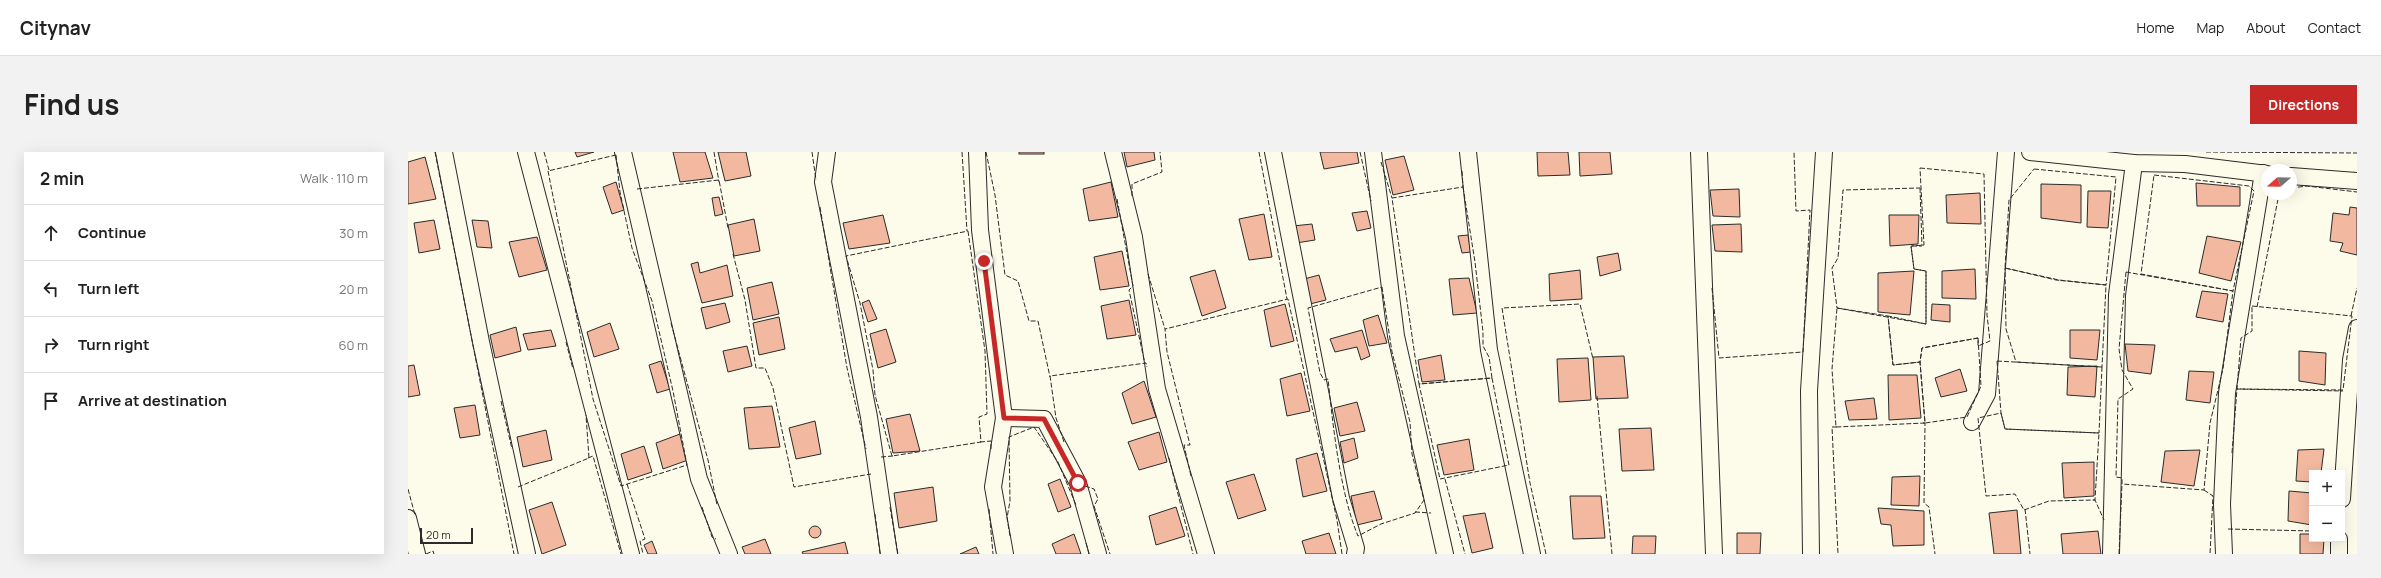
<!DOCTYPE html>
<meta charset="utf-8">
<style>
body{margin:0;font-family:Manrope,sans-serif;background:#f2f2f2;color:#222}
.controls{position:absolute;right:12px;bottom:12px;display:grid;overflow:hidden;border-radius:0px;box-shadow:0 4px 16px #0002}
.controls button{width:36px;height:36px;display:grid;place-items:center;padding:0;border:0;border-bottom:1px solid #e0e0e0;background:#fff;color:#222;font:20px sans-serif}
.compass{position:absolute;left:1853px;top:12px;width:36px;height:36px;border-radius:50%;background:#fff;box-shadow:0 4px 16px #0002;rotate:250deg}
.scale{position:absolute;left:12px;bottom:10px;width:53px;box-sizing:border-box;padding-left:4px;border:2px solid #2b2b2b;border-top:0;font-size:11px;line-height:14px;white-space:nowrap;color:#2b2b2b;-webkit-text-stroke:3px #fdfbea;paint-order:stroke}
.stop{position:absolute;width:12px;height:12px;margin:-9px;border:3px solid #c62828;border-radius:50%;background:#fff}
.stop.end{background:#c62828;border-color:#fff;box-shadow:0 1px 4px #0008}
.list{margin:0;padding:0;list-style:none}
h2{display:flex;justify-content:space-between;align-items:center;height:52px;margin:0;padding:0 16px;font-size:17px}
h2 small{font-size:13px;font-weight:400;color:#767676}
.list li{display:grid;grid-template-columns:26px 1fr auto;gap:12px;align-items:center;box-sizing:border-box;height:56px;padding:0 16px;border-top:1px solid #e0e0e0}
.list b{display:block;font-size:15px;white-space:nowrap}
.list em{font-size:13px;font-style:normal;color:#767676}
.icon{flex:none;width:22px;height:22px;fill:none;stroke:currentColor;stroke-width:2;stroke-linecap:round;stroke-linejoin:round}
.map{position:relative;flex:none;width:1949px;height:402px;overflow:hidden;border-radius:0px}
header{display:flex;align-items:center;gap:24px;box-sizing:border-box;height:56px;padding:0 20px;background:#fff;border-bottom:1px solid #e0e0e0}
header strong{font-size:19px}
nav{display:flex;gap:22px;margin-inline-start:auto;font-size:14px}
.intro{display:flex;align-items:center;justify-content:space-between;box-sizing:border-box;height:96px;padding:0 24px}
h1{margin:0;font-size:28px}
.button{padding:10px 18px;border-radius:0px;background:#c62828;color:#fff;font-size:14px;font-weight:700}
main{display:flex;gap:24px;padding:0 24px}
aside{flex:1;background:#fff;border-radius:0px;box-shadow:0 4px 16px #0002}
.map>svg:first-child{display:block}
.building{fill:#f2b8a0;stroke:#2b2b2b}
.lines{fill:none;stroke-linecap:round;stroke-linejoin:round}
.minor-casing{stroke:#2b2b2b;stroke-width:18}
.minor{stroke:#fdfbea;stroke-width:16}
.fence{stroke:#2b2b2b;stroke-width:1;stroke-dasharray:5 2;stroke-linecap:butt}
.route{stroke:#c62828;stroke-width:5}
</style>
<header>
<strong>Citynav</strong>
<nav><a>Home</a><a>Map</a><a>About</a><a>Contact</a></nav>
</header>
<div class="intro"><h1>Find us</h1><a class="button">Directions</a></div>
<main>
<aside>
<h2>2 min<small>Walk · 110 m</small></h2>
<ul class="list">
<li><svg class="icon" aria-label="ahead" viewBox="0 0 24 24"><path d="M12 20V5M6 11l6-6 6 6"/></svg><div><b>Continue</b></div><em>30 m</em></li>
<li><svg class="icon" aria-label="left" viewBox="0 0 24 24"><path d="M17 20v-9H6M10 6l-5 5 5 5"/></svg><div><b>Turn left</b></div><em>20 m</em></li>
<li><svg class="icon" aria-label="right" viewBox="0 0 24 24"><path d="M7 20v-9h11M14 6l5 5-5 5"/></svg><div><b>Turn right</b></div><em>60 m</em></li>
<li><svg class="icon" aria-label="arrive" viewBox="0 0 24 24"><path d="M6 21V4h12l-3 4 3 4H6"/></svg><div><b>Arrive at destination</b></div></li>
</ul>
</aside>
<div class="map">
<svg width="1949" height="402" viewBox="0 0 1949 402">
<rect width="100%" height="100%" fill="#fdfbea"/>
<g class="building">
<polygon points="167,0 186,0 169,5"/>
<polygon points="265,0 297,0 305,26 272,30"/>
<polygon points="310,0 338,0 343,24 317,29"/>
<rect x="611" y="0" width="25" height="2"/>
<polygon points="716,0 746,0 747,8 719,15"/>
<polygon points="912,0 949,0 951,11 916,17"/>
<polygon points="1129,0 1160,0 1162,23 1130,24"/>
<polygon points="1171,0 1202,0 1204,22 1172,24"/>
<polygon points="996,4 1006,38 985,43 977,8"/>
<polygon points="17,5 28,47 0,52 0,10"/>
<polygon points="208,30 216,58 204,62 195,35"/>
<polygon points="703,30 710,65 681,69 675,37"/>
<polygon points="1788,31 1832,35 1832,54 1789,54"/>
<polygon points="1633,32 1673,33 1673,71 1633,66"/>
<polygon points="1331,37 1332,65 1305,64 1302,38"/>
<polygon points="1680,39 1703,39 1700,76 1679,75"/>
<polygon points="1572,41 1573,72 1539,71 1538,43"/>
<polygon points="311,45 315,62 307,64 304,46"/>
<polygon points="1942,55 1949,56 1949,103 1932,99 1935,91 1922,89 1925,61 1941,63"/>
<polygon points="959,59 963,76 949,79 944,61"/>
<polygon points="856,62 864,105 841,108 831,67"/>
<polygon points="475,63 482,91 441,97 435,71"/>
<polygon points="1481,63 1511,63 1510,92 1482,94"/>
<polygon points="346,67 352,99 326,104 320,73"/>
<polygon points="26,68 32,97 11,101 6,71"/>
<polygon points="64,68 80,69 84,96 69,95"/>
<polygon points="904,72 907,88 888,91 885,74"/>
<polygon points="1333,72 1334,100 1307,99 1304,73"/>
<polygon points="1060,83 1063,100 1054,101 1050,84"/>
<polygon points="1799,84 1833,90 1823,129 1791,121"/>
<polygon points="129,85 139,118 111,125 101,90"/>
<polygon points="714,99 721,134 692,138 686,105"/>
<polygon points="1210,101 1213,118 1192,124 1189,105"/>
<polygon points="290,110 292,121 319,113 325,144 294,151 283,112"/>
<polygon points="1567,117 1568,147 1534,146 1534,119"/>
<polygon points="807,118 818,156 794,164 782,125"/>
<polygon points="1172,118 1174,147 1142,149 1141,122"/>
<polygon points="1506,119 1502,163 1470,160 1470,121"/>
<polygon points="911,123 918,148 902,152 896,127"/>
<polygon points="1061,126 1069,161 1045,163 1041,127"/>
<polygon points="364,130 371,162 345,168 339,136"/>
<polygon points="1794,139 1820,142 1815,170 1788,165"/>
<polygon points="461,148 469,167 460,170 454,151"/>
<polygon points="721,148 728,183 699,187 693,154"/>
<polygon points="317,151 322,170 298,177 293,156"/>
<polygon points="877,152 886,189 863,195 856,158"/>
<polygon points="1524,152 1542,153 1542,170 1523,168"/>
<polygon points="970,163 979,191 961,194 955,168"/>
<polygon points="371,165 377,197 351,203 345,171"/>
<polygon points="202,171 211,197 186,205 179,180"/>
<polygon points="108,175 113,199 87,206 82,183"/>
<polygon points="478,177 488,210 470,216 462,182"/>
<polygon points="143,178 148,194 120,198 115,182"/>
<polygon points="954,178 962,204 953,208 949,195 927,200 922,187"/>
<polygon points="1662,178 1692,178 1689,208 1662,206"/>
<polygon points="1717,192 1747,193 1743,222 1720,219"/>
<polygon points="339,194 344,214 320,220 315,199"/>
<polygon points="1891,199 1918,201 1917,233 1891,229"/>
<polygon points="1033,203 1037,228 1014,230 1010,208"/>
<polygon points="1216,204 1220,246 1188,247 1185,205"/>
<polygon points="1180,206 1183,248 1151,250 1149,207"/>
<polygon points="253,209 262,237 249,241 241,213"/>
<polygon points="6,213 12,243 0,245 0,214"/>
<polygon points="1689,214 1687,245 1659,243 1660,215"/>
<polygon points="1552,217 1559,239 1533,245 1527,226"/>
<polygon points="1781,219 1806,220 1802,251 1778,248"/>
<polygon points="893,221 902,259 879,264 872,227"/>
<polygon points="1480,223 1509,223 1513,266 1481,268"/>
<polygon points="736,229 748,265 724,272 714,241"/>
<polygon points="1466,246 1469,267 1441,268 1437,249"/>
<polygon points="949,250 957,279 932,284 926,256"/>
<polygon points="67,253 72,283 52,286 46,256"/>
<polygon points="364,254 372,295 341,297 336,256"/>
<polygon points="502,262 512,299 485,301 478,267"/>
<polygon points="407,269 413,302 388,307 381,276"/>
<polygon points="1243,276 1246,318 1214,319 1211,277"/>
<polygon points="138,278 144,308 115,315 109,285"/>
<polygon points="751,280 759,310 731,318 720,290"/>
<polygon points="272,282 280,308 255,317 248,291"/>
<polygon points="946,286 950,306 936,311 932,290"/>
<polygon points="1061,287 1066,318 1036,323 1029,293"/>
<polygon points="236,294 244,320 220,328 213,302"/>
<polygon points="1916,297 1913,321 1904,321 1904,330 1888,329 1890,298"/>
<polygon points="1792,298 1786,334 1753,330 1757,299"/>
<polygon points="909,301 919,339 895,345 888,307"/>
<polygon points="1686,310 1686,344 1656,346 1654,311"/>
<polygon points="846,322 858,358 830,367 818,330"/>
<polygon points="1512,324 1511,354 1483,353 1484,325"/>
<polygon points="652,327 663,355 650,360 640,332"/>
<polygon points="525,335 529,369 491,376 486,341"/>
<polygon points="966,339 974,367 949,373 943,344"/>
<polygon points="1881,339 1904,341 1904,373 1880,369"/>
<polygon points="1162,344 1193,344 1197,386 1165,387"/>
<polygon points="144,350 158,393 134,402 121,358"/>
<polygon points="768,355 777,384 748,393 741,364"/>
<polygon points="1470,356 1516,359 1516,393 1485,394 1483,373 1473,372"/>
<polygon points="1609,358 1613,402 1586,402 1581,361"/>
<polygon points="1077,361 1085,396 1064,401 1055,364"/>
<circle cx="407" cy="380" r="6"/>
<polygon points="1690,379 1693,402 1655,402 1653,382"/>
<polygon points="921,381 928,402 898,402 894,389"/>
<polygon points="1329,381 1353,381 1352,402 1329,402"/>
<polygon points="666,382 673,402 648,402 644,392"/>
<polygon points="1892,382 1904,382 1904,387 1916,387 1915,402 1892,402"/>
<polygon points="1225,384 1248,384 1247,402 1224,402"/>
<polygon points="357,387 363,402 337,402 334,395"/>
<polygon points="244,389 249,402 240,402 236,393"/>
<polygon points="437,390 440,402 395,402 394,400"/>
<polygon points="568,395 571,402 552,402"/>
</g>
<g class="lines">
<defs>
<g id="minor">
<polyline points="36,0 73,190 119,402"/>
<polyline points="118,0 223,402"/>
<polyline points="215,0 291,327 321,402"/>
<polyline points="419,0 415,30 461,265 481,402"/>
<polyline points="569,0 572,78 596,266 585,335 597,402"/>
<polyline points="705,0 726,85 749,237 798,402"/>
<polyline points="865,0 933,346 948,396 947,402"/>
<polyline points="965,0 988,184 1037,402"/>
<polyline points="1060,0 1081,198 1124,402"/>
<polyline points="1291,0 1306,402"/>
<polyline points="1622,0 1726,11 1777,12 1859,22"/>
<polyline points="1883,24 1949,29"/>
<polyline points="596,266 636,267 670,331 690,402"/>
<polyline points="1564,270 1579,242 1598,0"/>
<polyline points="1934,347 1943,208 1949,176"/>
<polyline points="0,366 9,402"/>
<polyline points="1403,402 1401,239 1416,0"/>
<polyline points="1703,402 1709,143 1726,11"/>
<polyline points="1816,402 1814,352 1819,241 1855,21"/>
<polyline points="1931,402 1931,387"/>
</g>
</defs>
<use href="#minor" class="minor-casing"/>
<use href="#minor" class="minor"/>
<g class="fence">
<polyline points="27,0 106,402"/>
<polyline points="136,0 141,18"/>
<polyline points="306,0 311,30"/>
<polyline points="404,0 408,28"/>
<polyline points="554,0 559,79"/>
<polyline points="578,0 587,43 597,123 610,129 621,169 630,169 642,225"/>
<polyline points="851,0 879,147"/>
<polyline points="952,0 963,49"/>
<polyline points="1798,0 1949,1"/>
<polygon points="208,3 212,40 224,96 244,149 265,239 279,313 213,334 185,247 140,19"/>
<polyline points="973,10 984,46"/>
<polygon points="1512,16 1576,22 1579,163 1582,189 1570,194 1570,186 1514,196 1512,210 1485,213 1480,164 1518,172 1518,119 1506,117 1503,94 1516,93"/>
<polygon points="1626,17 1708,25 1698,133 1648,128 1597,116 1601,48"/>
<polyline points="1054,19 1055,35"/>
<polygon points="1746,23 1841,34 1846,39 1825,139 1733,122"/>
<polygon points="1055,35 1067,110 1075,180 1075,194 1081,205 1084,226 1011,232 984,46"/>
<polygon points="1512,36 1514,94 1503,94 1506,117 1518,119 1518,172 1429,156 1424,116 1430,106 1435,38"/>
<polyline points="1883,36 1899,34 1949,40"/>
<polyline points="229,37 311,28 320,76"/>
<polyline points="724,44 724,32 754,20 752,0"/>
<polyline points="709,47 725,134 721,138 737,212"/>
<polyline points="412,55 439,216 458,297"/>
<polygon points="560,79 577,199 579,262 571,265 573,290 484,304 467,243 465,218 452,151 438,104"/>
<polyline points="325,102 337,148 348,216 357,216 365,236 386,335 463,322"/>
<polygon points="1597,116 1651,128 1698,133 1694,215 1608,210 1598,177"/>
<polygon points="1718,120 1825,139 1815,217 1802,271 1796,338 1714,332 1714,326 1708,325 1710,247 1725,237 1714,218 1711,197"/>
<polyline points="740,122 757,177"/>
<path d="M974,135L984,200L1002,270L1004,302L1016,348L1007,361L973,372L950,384C932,341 925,274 920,227L916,228L912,221L900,156Z"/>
<polyline points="1304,136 1311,206 1395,200 1402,58 1388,59 1386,0"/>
<polygon points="1844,154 1944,164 1935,238 1829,237 1833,186 1844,179"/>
<polyline points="1849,155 1871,42"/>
<polygon points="1429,156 1480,164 1485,213 1512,210 1517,271 1428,275 1424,217"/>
<polyline points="1943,164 1949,136"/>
<polyline points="263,171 300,308 309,353"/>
<polygon points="1570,186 1573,234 1559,265 1517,271 1512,210 1514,196"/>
<polyline points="158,190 165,217"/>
<polygon points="1589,209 1694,215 1691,281 1597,277 1593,261"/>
<polygon points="1084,226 1101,313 1032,327 1011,232"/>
<polyline points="1189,244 1204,402"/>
<polyline points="93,249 104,297"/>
<polygon points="1593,261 1597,277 1691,281 1687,348 1641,349 1616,358 1607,342 1578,344 1570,266"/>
<polyline points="1515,271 1517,271 1516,351 1521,355 1527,402"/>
<polyline points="1429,275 1424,275 1430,402"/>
<polyline points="572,290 583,289 583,299"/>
<polyline points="656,290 648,266 642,224 738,211 739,215"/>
<polyline points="1824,301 1829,237 1935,239"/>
<polyline points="473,305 485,304"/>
<polyline points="180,306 185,304 213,402"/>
<polyline points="761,306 785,402"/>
<polyline points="783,324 776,293 782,293 759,200 757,177 880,147 929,368 934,402"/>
<polyline points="1037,327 1057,402"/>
<polyline points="219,332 237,387 232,389 235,402"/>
<polyline points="677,334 686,337 690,347 686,354 702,402"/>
<polyline points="110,335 181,306 178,263"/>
<polyline points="0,337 7,363"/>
<polyline points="1796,338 1805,344 1802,402"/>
<polyline points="1685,348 1687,348 1696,368"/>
<polyline points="294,355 304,385 308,387"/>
<polyline points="482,355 490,402"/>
<polyline points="581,357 585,402"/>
<polyline points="1617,357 1622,402"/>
<polyline points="1007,360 1023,361"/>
<polyline points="467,362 472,402"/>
<polyline points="1820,377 1904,379"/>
<polyline points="602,384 599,366 602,349 601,285 626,275 650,310 668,353"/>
<polyline points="678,391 681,402"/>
<polyline points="18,402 25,399 26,402"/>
<polyline points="1138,402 1122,331 1094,156 1172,152 1185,207"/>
<polyline points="1711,402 1714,332"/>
</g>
</g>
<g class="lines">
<polyline class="route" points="576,109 596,266 636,267 670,331"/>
</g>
</svg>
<div class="controls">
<button>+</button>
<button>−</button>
</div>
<svg class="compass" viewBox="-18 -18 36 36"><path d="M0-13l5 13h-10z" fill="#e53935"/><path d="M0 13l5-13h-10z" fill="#767676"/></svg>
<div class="scale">20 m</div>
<div class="stop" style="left:670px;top:331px"></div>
<div class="stop end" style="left:576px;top:109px"></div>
</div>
</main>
